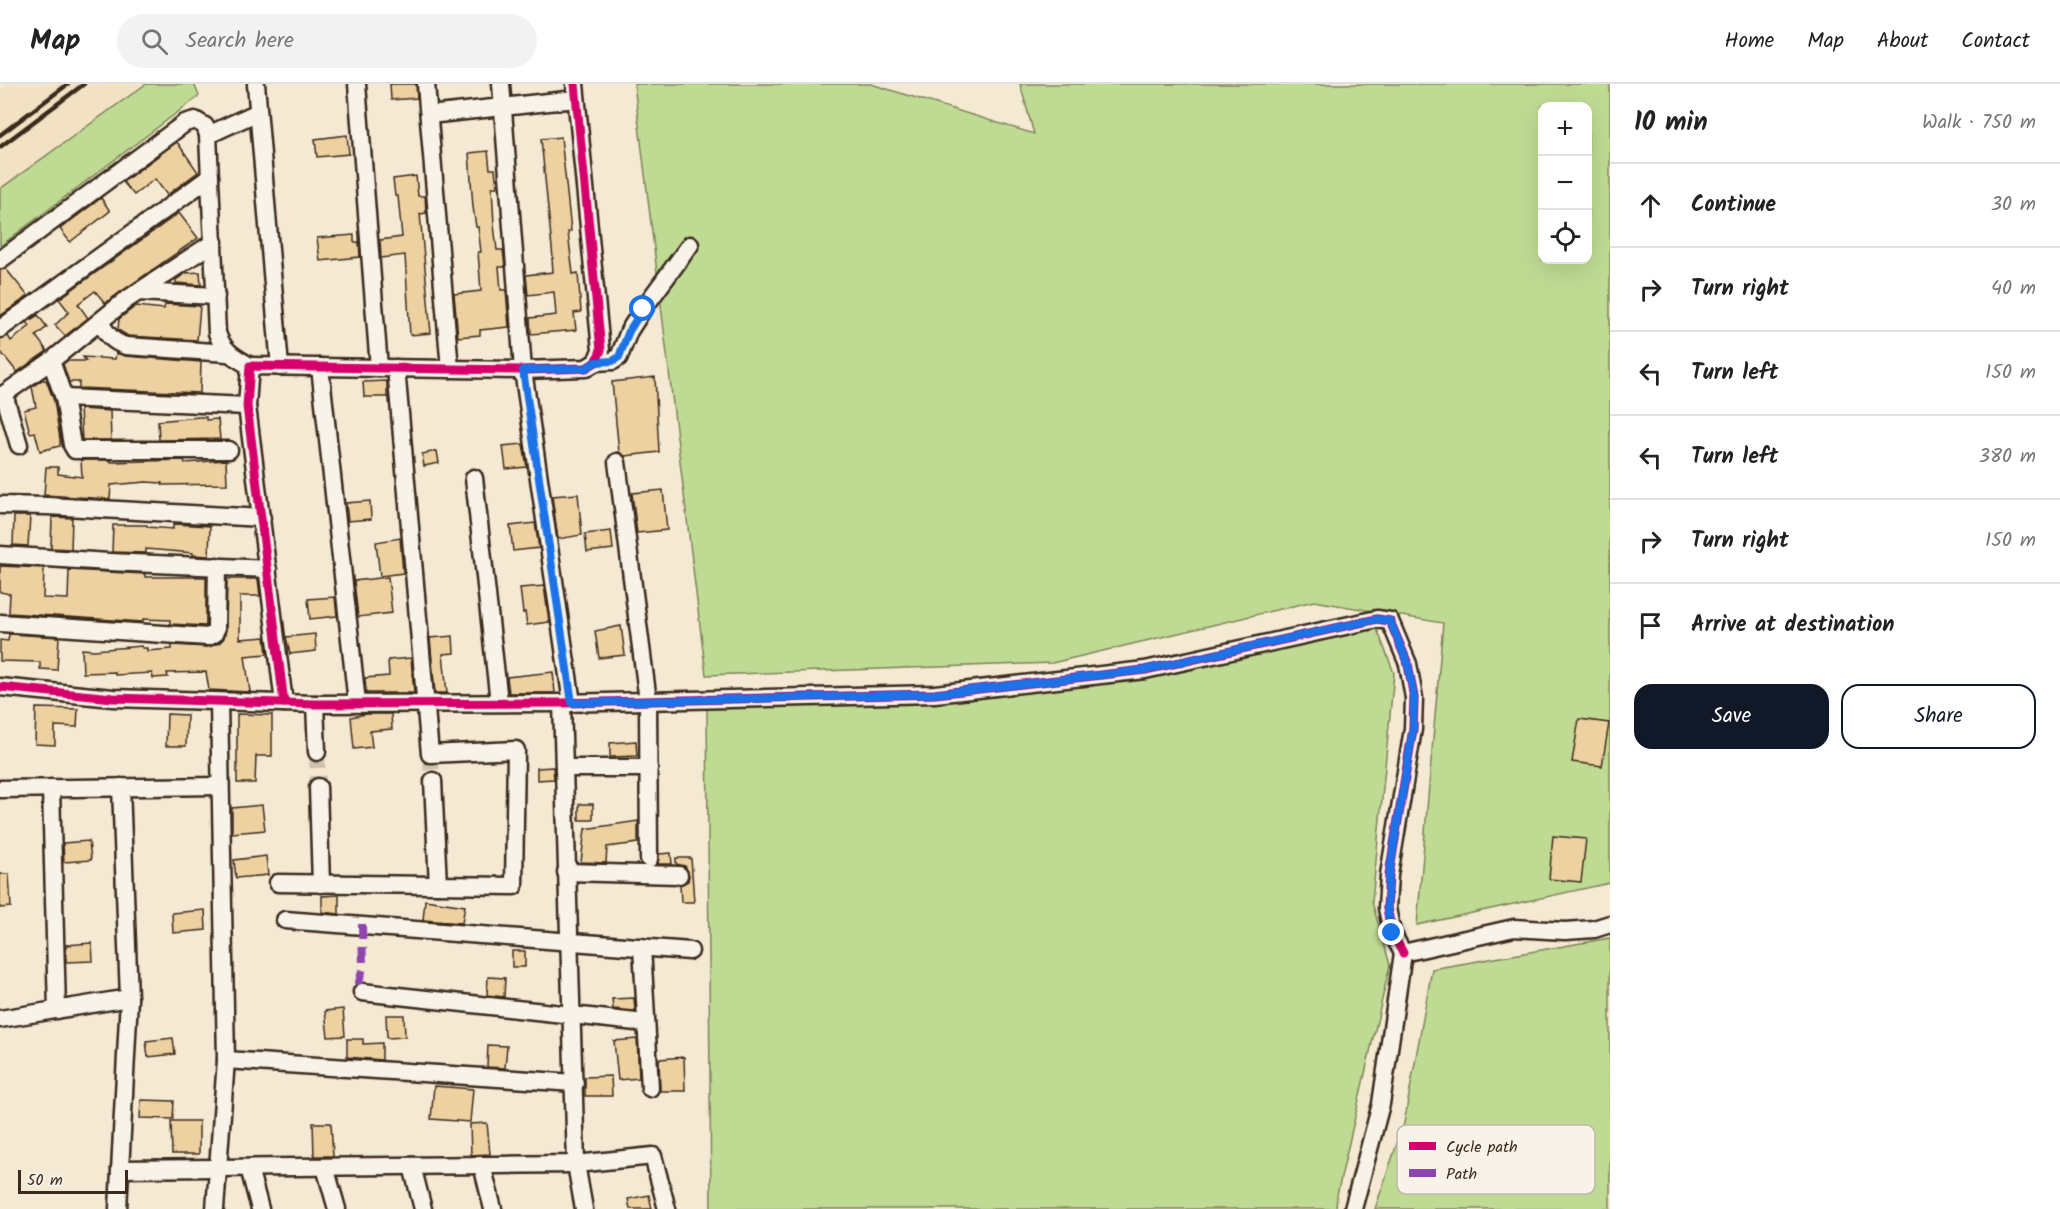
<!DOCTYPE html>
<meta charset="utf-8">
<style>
body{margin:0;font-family:Kalam,sans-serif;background:#f2f2f2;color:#222}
.controls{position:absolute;right:18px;top:18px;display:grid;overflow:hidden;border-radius:12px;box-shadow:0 6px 24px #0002}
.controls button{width:54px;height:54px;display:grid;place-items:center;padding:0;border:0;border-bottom:2px solid #e0e0e0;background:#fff;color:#222;font:30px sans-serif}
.scale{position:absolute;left:18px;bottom:15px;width:110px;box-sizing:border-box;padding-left:6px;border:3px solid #3b2a1e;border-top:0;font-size:16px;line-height:21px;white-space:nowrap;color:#3b2a1e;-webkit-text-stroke:4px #f7f3e8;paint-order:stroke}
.stop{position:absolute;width:18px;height:18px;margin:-14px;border:4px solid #1a73e8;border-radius:50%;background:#fff}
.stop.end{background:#1a73e8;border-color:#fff;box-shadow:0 2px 6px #0008}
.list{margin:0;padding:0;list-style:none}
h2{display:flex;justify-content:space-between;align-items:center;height:78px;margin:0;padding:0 24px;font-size:26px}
h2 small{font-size:20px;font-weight:400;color:#767676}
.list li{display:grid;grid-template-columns:39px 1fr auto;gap:18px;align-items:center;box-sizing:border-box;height:84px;padding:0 24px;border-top:2px solid #e0e0e0}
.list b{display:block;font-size:22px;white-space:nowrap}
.list em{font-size:20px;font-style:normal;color:#767676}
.actions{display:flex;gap:12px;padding:18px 24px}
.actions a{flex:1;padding:14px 0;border:2px solid #111827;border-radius:18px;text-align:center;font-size:21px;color:#111827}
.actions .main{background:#111827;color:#fff}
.icon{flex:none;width:33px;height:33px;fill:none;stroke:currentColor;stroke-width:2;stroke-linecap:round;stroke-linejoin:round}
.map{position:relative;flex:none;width:1610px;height:1125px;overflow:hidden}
header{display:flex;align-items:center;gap:36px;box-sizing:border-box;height:84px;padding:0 30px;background:#fff;border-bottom:2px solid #e0e0e0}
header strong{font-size:28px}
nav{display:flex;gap:33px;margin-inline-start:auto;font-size:21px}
.search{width:420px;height:54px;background:#f2f2f2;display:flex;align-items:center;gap:15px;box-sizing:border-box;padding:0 21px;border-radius:33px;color:#767676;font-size:22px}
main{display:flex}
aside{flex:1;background:#fff}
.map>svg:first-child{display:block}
.built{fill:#f2e2c3}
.green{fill:#bfdb93;stroke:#7d8258;stroke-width:1.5;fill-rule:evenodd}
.building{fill:#edd1a0;stroke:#3b2a1e;stroke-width:1.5}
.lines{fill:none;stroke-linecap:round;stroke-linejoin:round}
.minor-tunnel{stroke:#cfc3ae;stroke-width:16;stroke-dasharray:16 8;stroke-linecap:butt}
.minor-casing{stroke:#3b2a1e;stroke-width:21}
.minor{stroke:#f7f3e8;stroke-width:16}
.rail{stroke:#3b2a1e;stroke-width:4.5}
.quiet{stroke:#8e44ad;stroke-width:8;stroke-dasharray:15 8;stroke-linecap:butt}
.cycleway-casing{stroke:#f7f3e8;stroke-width:13}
.cycleway{stroke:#d6006c;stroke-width:9}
.route{stroke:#1a73e8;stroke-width:8}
.key{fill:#f7f3e8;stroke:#bfb7ab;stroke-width:1.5}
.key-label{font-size:16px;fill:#3b2a1e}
</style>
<header>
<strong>Map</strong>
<div class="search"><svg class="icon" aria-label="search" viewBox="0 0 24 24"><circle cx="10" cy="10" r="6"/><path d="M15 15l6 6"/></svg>Search here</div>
<nav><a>Home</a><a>Map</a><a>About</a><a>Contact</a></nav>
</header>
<main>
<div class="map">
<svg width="1610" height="1125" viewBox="0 0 1610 1125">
<rect width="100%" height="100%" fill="#f4e9d2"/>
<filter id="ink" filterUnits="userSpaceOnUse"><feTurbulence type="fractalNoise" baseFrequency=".0167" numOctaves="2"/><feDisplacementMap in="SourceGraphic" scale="12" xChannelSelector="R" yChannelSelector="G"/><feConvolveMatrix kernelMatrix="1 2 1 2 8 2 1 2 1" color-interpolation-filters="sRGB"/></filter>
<g filter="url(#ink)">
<polygon class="built" points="9,0 146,0 0,105 0,7"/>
<g class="green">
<polygon points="146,0 194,0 199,12 0,162 0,105"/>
<path d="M634,0H871L1034,50L1020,0H1610V799L1417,841L1443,539L1314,517L1052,579L706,591ZM1542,22H1588V176H1542Z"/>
<polygon points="1377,545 1394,589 1372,818 1390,881 1337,1111 1336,1125 711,1125 707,623 1120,597"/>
<polygon points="1610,854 1610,1125 1375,1125 1404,1039 1432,885"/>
</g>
<g class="building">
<polygon points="390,0 416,0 417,14 391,16"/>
<polygon points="347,51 349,70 317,73 315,55"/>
<polygon points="561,53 571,147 568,148 573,190 578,189 581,228 574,229 576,246 531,250 530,234 556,231 554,208 528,211 526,191 553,188 552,174 553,174 541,55"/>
<polygon points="177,58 198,88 167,111 155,95 134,111 123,98"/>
<polygon points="488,67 490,85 495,85 497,103 492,103 494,141 497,166 503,166 505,183 499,183 501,206 506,206 509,243 480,246 480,251 458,253 454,210 481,207 478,168 481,168 478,143 476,143 473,123 469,69"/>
<polygon points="416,92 418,112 425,112 426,129 420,130 431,249 410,251 405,171 381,174 380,156 402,153 398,112 395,112 393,95"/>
<polygon points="101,114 110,127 70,158 60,145"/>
<polygon points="179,129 198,154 105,219 95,207 78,220 88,234 65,252 55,241 69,228 59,215"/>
<polygon points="354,151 354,158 359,158 360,173 320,177 317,154"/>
<polygon points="6,185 28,212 0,232 0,186"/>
<polygon points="200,188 201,201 176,199 176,196 186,189"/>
<polygon points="165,220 200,222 197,256 128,252 118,246 119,235 136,222 164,225"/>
<polygon points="38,231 47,243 36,252 47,267 17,288 0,267 0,255 8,252 11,257 30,242 27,238"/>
<polygon points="116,269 125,272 201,278 200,309 79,304 79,298 69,298 63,280 67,277 86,277 83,273 115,275"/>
<polygon points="655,293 659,368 625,372 619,368 612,298"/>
<polygon points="42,296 46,296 54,317 60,355 60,362 40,367 35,348 30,349 24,326 36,323 32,303"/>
<polygon points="387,297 387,313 364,313 363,298"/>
<polygon points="80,325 110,327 111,356 82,356"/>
<polygon points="199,333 206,333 206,336 218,335 220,355 159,356 158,337"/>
<polygon points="523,360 527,383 506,385 503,362"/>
<polygon points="437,367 439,379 424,382 422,370"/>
<polygon points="81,376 111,376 111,378 184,376 185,379 226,376 227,400 162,401 162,399 146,398 111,401 110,415 44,411 46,383 58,383 58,390 82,393"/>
<polygon points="663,406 667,446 637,449 632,409"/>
<polygon points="578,410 582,451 558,455 552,412"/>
<polygon points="370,417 371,435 348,437 346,419"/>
<polygon points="14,432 30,432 28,462 13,461"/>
<polygon points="52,433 72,434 71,465 51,464"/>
<polygon points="535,439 539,464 513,467 510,442"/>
<polygon points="173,440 210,442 209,472 193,471 193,469 146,465 146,469 112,468 113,441 147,441 147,443 173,445"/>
<polygon points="611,447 613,465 587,468 585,450"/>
<polygon points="400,454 403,489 380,492 376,458"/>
<polygon points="0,482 44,484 43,514 68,515 69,486 145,490 145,493 206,493 206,542 170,540 170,536 143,535 143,538 9,529 10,510 0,508"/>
<polygon points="388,493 392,529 358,533 354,497"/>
<polygon points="227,495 258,495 260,512 240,512 240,555 265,553 267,570 245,572 250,608 209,606 206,588 167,589 168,593 153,594 152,589 115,591 115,588 83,589 82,565 94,566 142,562 142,564 147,564 147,567 172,565 172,561 207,563 219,559 224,554 226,546"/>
<polygon points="544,502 549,538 527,541 525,528 523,529 520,504"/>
<polygon points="335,513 337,532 310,535 308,515"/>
<polygon points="621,542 625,571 599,574 595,547"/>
<polygon points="9,550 59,553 57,586 40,585 40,578 0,577 0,556 8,557"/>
<polygon points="315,550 316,567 290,570 286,553"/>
<polygon points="453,552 454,569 443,570 447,609 435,609 430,554"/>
<polygon points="411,574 414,609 366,609 365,594 389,592 388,576"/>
<polygon points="553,588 555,609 509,609 507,593"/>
<polygon points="36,624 78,625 77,643 55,642 55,661 35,660"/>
<polygon points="167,630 187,631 186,662 166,662"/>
<polygon points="237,630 272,631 272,672 256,672 255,699 237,699"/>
<polygon points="366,630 391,630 392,645 370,647 372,663 354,665 351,633"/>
<polygon points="1579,635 1609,639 1602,682 1572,678"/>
<polygon points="636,657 637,672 610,673 610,659"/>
<polygon points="553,683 554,695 537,696 537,684"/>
<rect x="579" y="720" width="14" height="16"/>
<polygon points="262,721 265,746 232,749 232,724"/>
<polygon points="638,737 638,759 607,763 606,779 581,778 585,745"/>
<polygon points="1553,752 1586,755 1581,798 1549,795"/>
<polygon points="89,757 91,776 64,778 63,759"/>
<polygon points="671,769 672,780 658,780 659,770"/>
<polygon points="266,772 268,791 236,794 234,776"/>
<polygon points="676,774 691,774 694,818 681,818 680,801 688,797 689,791 685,782 676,780"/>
<polygon points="0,790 9,790 11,823 0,824"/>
<polygon points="339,811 339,830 322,828 322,812"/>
<polygon points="425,816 465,822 462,839 423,836"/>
<polygon points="205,826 206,846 173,849 172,829"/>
<polygon points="92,859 93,877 66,878 66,861"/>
<rect x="512" y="867" width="13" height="16"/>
<polygon points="488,893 505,894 504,913 487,911"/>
<polygon points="634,914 635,927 613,925 612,915"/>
<polygon points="343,925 345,952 328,953 325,927"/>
<polygon points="386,931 404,931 405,953 387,954"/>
<polygon points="173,954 175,970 148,973 146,957"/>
<polygon points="347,955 363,955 363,960 382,959 382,976 347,973"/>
<polygon points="637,955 639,994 618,996 614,957"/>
<polygon points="488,961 507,962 505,984 487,983"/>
<polygon points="684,973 685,1007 660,1007 659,975"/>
<polygon points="611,992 612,1012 585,1012 585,993"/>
<polygon points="434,1002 473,1005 470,1038 431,1035"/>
<polygon points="141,1016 174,1017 173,1035 140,1034"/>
<polygon points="171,1037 199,1037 199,1070 172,1070"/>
<polygon points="313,1039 331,1039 333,1072 314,1072"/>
<polygon points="487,1039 490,1070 471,1071 470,1040"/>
<polygon points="649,1111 652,1125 630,1125 628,1115"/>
</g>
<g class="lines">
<g class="minor-tunnel">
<polyline points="317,668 318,703"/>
<polyline points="430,670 433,697"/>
</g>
<defs>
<g id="minor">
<polyline points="256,0 280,283"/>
<polyline points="357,0 379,284"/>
<polyline points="426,0 450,285"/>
<polyline points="501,0 523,286 572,619"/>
<polyline points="429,31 576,15"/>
<polyline points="208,51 258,28"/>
<path d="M0,176L185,39L195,36L205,42L208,51L217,249C223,267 234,273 250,282"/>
<polyline points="138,208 216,212"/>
<path d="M100,238C107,250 112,258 126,262L228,269"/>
<polyline points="0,245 210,93"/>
<polyline points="51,277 64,314 72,361 75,366 229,366"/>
<polyline points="596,278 613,277 619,273 629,247 643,225 690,161"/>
<polyline points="320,283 357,619"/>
<polyline points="4,310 19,361"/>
<polyline points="0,313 51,277 126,216 214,158"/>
<polyline points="64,314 247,322"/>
<polyline points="617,378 648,617 649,775"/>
<polyline points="474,394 499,618"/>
<polyline points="0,421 47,422 262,434"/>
<polyline points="0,471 109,478 268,485"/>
<polyline points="0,539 208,553 214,550 216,545 217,482"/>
<polyline points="0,603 113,614 315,620 562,619 935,610 1145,586 1377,535 1390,537 1408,580 1414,614 1413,645 1389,791 1387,824 1392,849 1403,869"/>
<polyline points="284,619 247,322 250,282 523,286 586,284 596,278 601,266 575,0"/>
<polyline points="315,620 317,668"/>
<polyline points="564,684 649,684"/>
<polyline points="433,697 438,801"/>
<polyline points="318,703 321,800"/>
<polyline points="51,704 57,926"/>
<polyline points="0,705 219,702"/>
<polyline points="566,788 679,791"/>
<polyline points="278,799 514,802 516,666 430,670 396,284"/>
<polyline points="285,836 690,867"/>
<polyline points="642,863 650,1004"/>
<polyline points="362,908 645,939"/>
<polyline points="0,935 129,914"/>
<polyline points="226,976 575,999"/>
<polyline points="482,1081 493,1125"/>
<polyline points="412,1082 423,1125"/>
<polyline points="325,1083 337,1125"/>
<polyline points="249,1084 260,1125"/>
<polyline points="120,1085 576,1080 562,619"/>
<polyline points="118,1125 129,914 121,703"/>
<polyline points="215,1125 226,976 219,618"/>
<polyline points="584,1125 576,1080 653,1072 667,1125"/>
<polyline points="1353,1125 1381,1020 1403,869 1514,844 1565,847 1594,845 1610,840"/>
</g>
</defs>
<use href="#minor" class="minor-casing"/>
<use href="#minor" class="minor"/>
<g class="rail">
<polyline points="0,51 68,0"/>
<polyline points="0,63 84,0"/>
</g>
<polyline class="quiet" points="362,840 363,884 359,898 362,908"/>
<defs>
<g id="cycleway">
<polyline points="0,603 113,614 315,620 562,619 935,610 1145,586 1377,535 1390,537 1408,580 1414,614 1413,645 1389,791 1387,824 1392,849 1403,869"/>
<polyline points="284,619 247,322 250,282 523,286 586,284 596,278 601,266 575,0"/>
</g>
</defs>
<use href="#cycleway" class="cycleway-casing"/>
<use href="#cycleway" class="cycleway"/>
</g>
</g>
<g class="lines" filter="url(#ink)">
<polyline class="route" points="643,225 629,247 619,273 613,277 596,278 586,284 523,286 572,619 934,610 1144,586 1377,535 1390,537 1408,580 1414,614 1413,645 1389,791 1387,824 1392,849"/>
</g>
<rect x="1397" y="1041" width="198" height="69" rx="9" class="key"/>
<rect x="1409" y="1058" width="27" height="8" fill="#d6006c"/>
<rect x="1409" y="1085" width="27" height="8" fill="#8e44ad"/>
<g class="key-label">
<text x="1446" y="1068">Cycle path</text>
<text x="1446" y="1095">Path</text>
</g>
</svg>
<div class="controls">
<button>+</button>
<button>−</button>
<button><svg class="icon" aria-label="locate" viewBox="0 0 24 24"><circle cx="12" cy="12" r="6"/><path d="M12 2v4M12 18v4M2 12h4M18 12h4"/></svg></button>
</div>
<div class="scale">50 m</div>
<div class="stop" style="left:643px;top:225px"></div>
<div class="stop end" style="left:1392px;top:849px"></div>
</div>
<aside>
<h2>10 min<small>Walk · 750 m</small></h2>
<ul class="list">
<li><svg class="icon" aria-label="ahead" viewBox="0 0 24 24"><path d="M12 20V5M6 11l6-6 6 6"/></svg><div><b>Continue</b></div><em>30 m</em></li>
<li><svg class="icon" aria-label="right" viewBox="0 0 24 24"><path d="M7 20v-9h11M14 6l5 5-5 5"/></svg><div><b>Turn right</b></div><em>40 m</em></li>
<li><svg class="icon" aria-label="left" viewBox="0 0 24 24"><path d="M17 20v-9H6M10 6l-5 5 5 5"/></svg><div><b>Turn left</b></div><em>150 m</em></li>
<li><svg class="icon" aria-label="left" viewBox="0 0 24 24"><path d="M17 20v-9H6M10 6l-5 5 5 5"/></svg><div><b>Turn left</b></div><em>380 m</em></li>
<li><svg class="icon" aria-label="right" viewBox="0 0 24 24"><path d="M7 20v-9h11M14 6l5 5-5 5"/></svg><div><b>Turn right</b></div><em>150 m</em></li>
<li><svg class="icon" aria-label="arrive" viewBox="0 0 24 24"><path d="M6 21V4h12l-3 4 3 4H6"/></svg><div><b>Arrive at destination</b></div></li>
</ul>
<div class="actions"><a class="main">Save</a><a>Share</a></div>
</aside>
</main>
